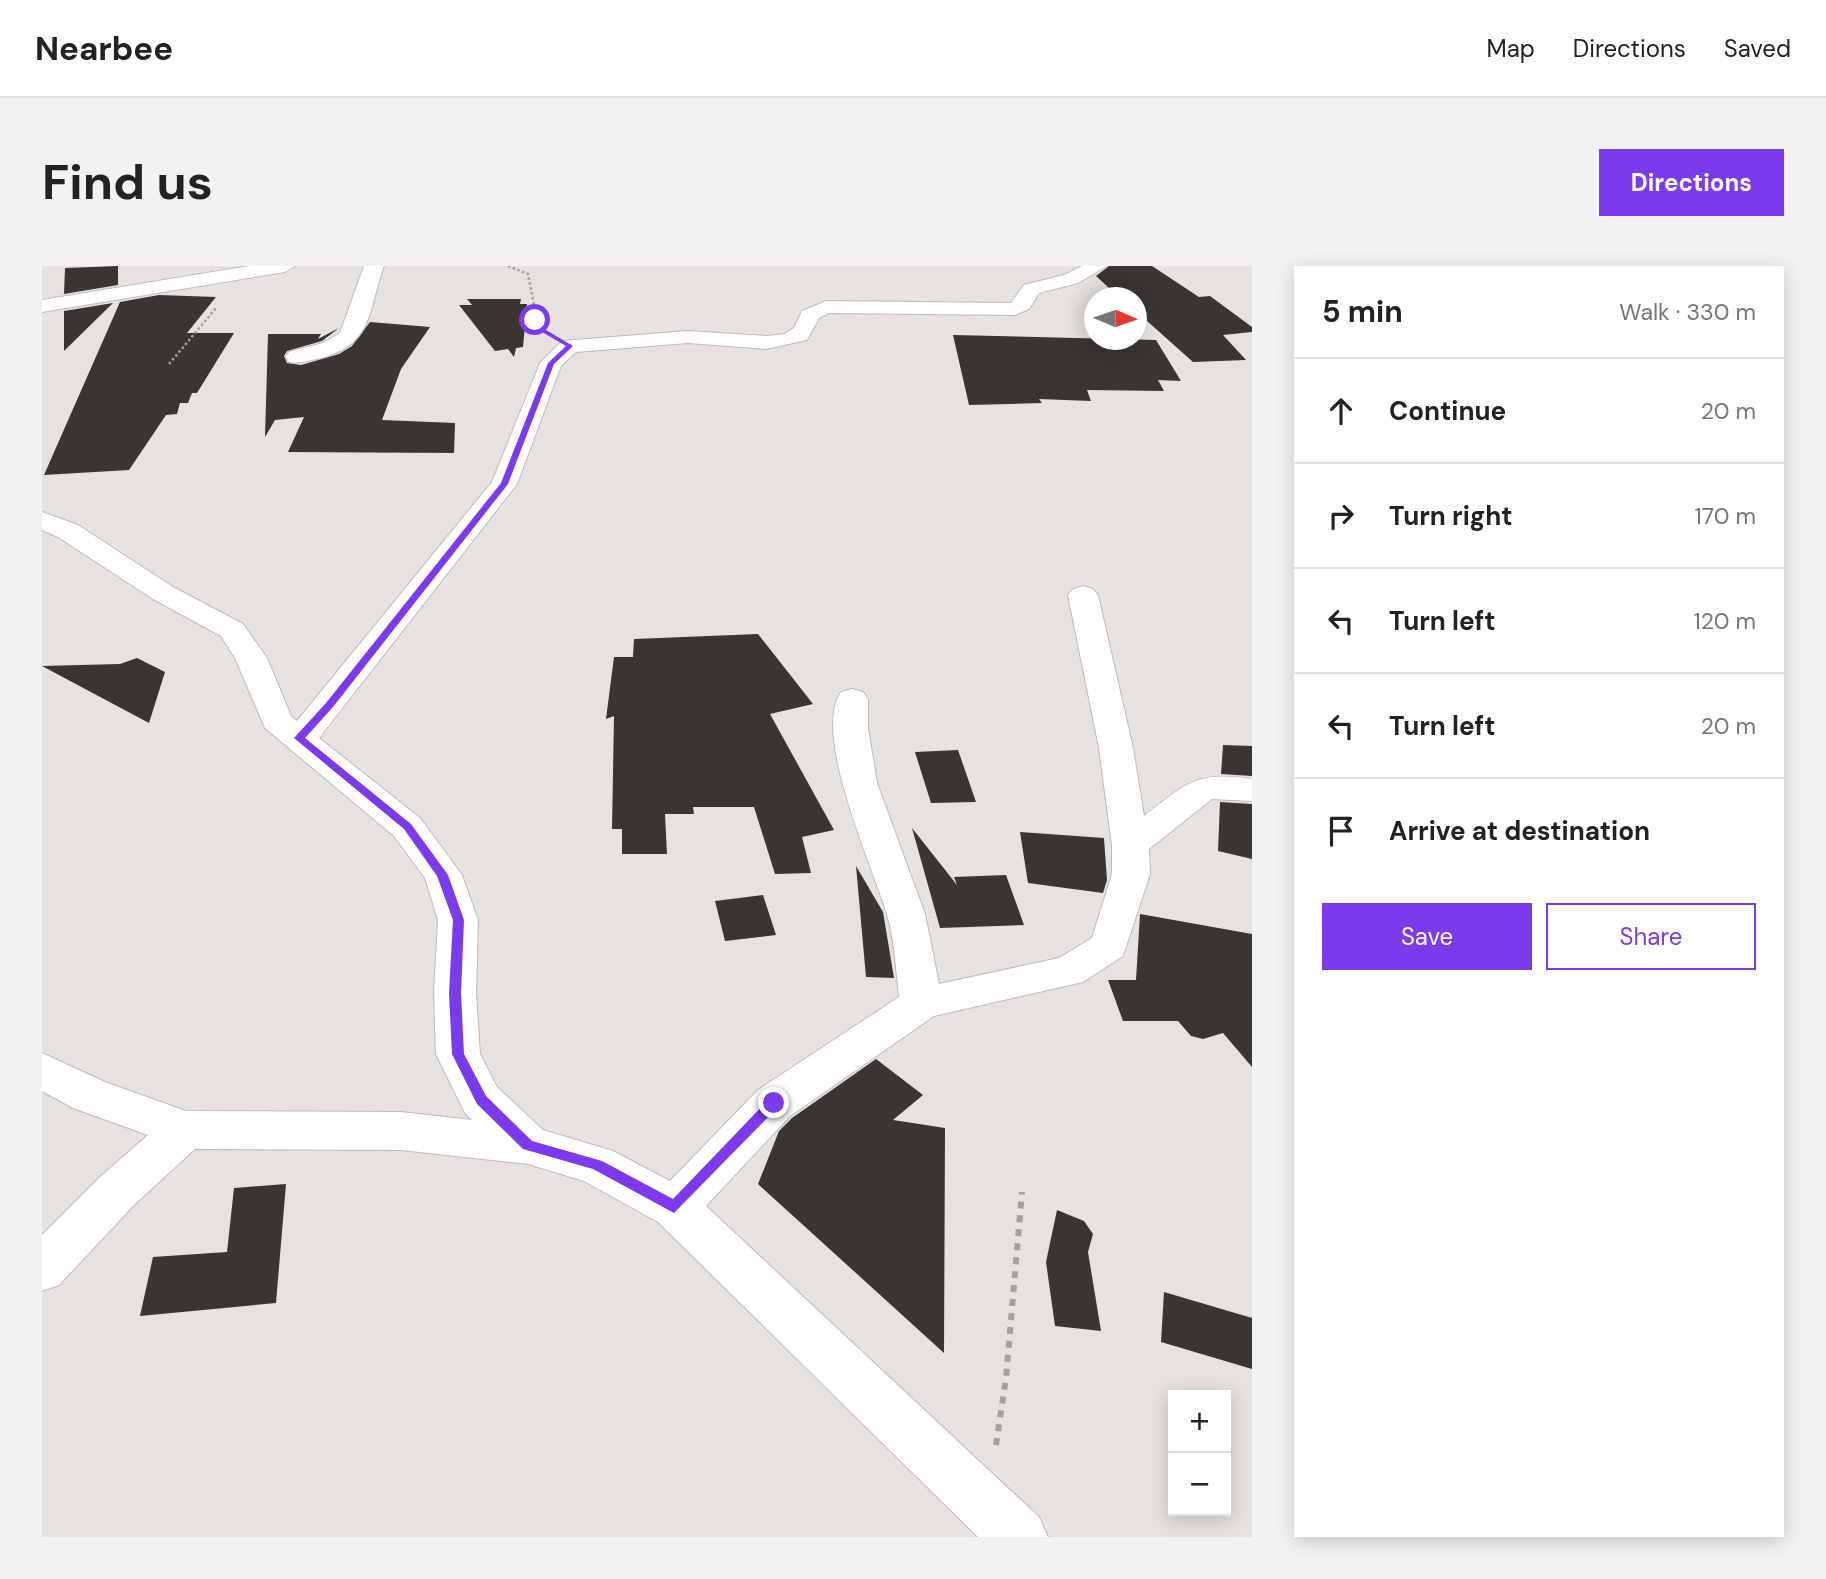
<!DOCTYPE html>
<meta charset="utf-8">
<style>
body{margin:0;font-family:"DM Sans",sans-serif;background:#f2f2f2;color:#222}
.controls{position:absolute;right:21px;bottom:21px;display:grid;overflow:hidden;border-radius:0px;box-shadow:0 4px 18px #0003}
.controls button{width:63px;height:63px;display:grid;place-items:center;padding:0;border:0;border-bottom:2px solid #e0e0e0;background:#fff;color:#222;font:35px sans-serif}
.compass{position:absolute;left:1042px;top:21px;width:63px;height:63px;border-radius:50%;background:#fff;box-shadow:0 4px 18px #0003;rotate:92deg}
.stop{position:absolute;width:21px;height:21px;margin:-16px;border:5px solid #7c3aed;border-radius:50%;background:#fff}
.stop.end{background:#7c3aed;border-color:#fff;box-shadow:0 2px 7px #0008}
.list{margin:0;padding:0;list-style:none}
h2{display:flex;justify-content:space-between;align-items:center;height:91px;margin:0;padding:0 28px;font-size:30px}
h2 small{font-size:23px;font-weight:400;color:#767676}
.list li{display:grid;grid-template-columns:46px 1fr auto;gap:21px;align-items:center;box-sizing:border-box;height:105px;padding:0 28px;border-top:2px solid #e0e0e0}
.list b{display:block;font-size:26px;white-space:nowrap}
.list em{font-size:23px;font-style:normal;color:#767676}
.actions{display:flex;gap:14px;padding:21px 28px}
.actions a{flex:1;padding:16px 0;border:2px solid #7c3aed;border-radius:0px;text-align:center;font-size:24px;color:#7c3aed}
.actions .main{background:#7c3aed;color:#fff}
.icon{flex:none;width:38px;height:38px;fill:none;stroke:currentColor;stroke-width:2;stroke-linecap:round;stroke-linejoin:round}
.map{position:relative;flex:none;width:1210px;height:1271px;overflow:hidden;border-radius:0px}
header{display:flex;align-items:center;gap:42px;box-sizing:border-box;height:98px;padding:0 35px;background:#fff;border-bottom:2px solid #e0e0e0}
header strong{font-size:33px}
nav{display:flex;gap:38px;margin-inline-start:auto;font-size:24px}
.intro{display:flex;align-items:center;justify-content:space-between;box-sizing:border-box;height:168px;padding:0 42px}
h1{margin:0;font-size:49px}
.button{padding:18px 32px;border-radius:0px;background:#7c3aed;color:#fff;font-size:24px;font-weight:700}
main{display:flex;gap:42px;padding:0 42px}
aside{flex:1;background:#fff;border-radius:0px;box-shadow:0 4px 18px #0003}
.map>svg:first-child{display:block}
.building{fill:#383533}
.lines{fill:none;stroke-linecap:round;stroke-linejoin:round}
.street-casing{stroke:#bebbb8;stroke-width:2}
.path-far1{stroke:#a3a09e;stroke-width:2.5;stroke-dasharray:2.5 2.5;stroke-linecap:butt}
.path{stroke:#a3a09e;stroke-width:6;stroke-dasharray:7 7;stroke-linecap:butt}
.street{fill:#fff;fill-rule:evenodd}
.route{fill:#7c3aed}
</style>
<header>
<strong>Nearbee</strong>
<nav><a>Map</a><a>Directions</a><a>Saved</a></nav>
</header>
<div class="intro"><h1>Find us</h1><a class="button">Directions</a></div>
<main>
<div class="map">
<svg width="1210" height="1271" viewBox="0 0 1210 1271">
<rect width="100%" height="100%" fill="#e6e2e0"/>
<g class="building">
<polygon points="76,0 76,19 22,28 23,2"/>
<polygon points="1067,0 1110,0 1157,31 1168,30 1210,61 1210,66 1181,69 1204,94 1151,96 1095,46 1095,32 1078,32 1054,10"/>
<polygon points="117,29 174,31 145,67 192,67 155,127 150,127 146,137 138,137 135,148 124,149 87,204 2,209 78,36"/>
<polygon points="425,33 479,33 478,38 485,38 481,81 474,82 472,91 466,83 453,85 417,39 430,39"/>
<polygon points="71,37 22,85 22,45"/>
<polygon points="328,56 388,61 359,103 340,154 413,157 412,187 246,186 262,151 233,154 223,171 226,68 279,68 276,73 297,62 280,75 245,85 242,90 245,97 259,99 297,88 310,80"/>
<polygon points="911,69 1114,74 1139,115 1116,114 1122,125 1045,124 1049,135 997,133 1000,137 927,139"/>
<polygon points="716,368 771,438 728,448 792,564 760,571 769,607 733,608 712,541 651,541 652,548 623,548 625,588 580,588 580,563 570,563 572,450 564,453 572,391 591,391 592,373"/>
<polygon points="95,392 123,406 107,457 0,400 78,398"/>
<polygon points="1181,479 1210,480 1210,510 1179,508"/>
<polygon points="916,484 934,536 889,537 873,486"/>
<polygon points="1178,536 1210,538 1210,593 1176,585"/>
<polygon points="870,562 915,619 912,611 964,609 982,659 898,662"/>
<polygon points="978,566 1062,572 1065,614 1061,627 986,617"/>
<polygon points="814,600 841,646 852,712 824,711"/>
<polygon points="721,629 734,669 683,675 673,635"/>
<polygon points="1098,648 1210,668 1210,801 1181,767 1161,773 1149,770 1136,755 1081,755 1066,714 1094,714"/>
<polygon points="834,793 881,829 851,854 903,862 902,1087 716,918 737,865 750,852"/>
<polygon points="244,918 234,1037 98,1050 111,991 185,986 192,922"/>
<polygon points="1015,944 1042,955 1051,968 1046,986 1059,1065 1013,1060 1004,996"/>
<polygon points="1122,1026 1210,1052 1210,1103 1119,1076"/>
</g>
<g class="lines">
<defs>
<g id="street">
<polygon points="207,0 253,0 243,6 0,46 0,34"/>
<path d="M322,0H342C326,44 332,78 279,92C268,94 258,98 247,96L244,91L247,86L281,77L298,67Z"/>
<path d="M1040,0H1065L1036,17L997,27L987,43L973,49L787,47L777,52L765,74L724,83L646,77L534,86L519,100L475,218L277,472L378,552L420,609L436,654L434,727L438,788L455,821L501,864L571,885L628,915L716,824L857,731C854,705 853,678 846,652C833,605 769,469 799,426L810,423L821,426L826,433V462L835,517L883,648L897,718L1017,692L1050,672L1070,608V579L1057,482L1026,329L1031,323L1041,320L1051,323L1056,329L1091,482L1102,550C1145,517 1154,505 1210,513V535L1170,533L1107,583L1108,608L1081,690L1041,716L892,750L748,850L664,940L997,1251L1006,1271H936L616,956L542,915L486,898L359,884L153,883L92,939L17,1019L0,1025V969L58,911L106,869L31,842L0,825V787L63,816L144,845L359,846L430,854L423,847L394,788L392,727L396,654L383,612L352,570L223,462L193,392L179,370L111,333L16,271L0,264V246L36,259L131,321L201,358L225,392L249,450L255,455L450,216L498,97L520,75L646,65L724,70L743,68L752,62L760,45L784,35L969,37L982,19L1022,9Z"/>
</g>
</defs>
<use href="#street" class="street-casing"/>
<g class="path-far1">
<polyline points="466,0 486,8 495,54 501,63"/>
<polyline points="127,98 175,41"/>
</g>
<polyline class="path" points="954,1179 964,1112 980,926"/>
<use href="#street" class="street"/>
</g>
<polygon class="route" points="496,52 504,64 531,80 512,98 466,218 291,441 263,472 369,558 406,609 422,654 419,727 422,788 444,830 490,875 560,895 631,933 727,833 736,833 736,841 632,947 551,903 481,883 435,838 410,788 407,727 411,654 395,610 362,563 252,472 284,437 459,217 506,97 524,80 500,66 490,54"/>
</svg>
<div class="controls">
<button>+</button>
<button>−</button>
</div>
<svg class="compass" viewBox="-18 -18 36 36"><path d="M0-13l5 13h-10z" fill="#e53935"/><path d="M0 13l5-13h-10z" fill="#767676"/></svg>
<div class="stop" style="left:493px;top:54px"></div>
<div class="stop end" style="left:732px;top:837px"></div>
</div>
<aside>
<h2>5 min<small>Walk · 330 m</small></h2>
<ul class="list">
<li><svg class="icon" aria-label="ahead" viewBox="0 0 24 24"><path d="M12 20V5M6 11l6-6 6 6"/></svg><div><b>Continue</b></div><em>20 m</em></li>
<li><svg class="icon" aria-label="right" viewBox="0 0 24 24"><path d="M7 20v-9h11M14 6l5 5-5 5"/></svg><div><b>Turn right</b></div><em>170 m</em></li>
<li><svg class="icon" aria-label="left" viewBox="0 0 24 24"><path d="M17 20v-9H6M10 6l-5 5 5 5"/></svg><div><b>Turn left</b></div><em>120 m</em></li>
<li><svg class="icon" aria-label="left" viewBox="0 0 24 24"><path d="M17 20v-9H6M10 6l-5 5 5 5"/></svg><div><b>Turn left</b></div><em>20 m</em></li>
<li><svg class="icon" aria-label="arrive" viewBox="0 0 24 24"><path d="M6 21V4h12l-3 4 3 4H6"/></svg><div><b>Arrive at destination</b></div></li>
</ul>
<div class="actions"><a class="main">Save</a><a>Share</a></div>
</aside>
</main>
